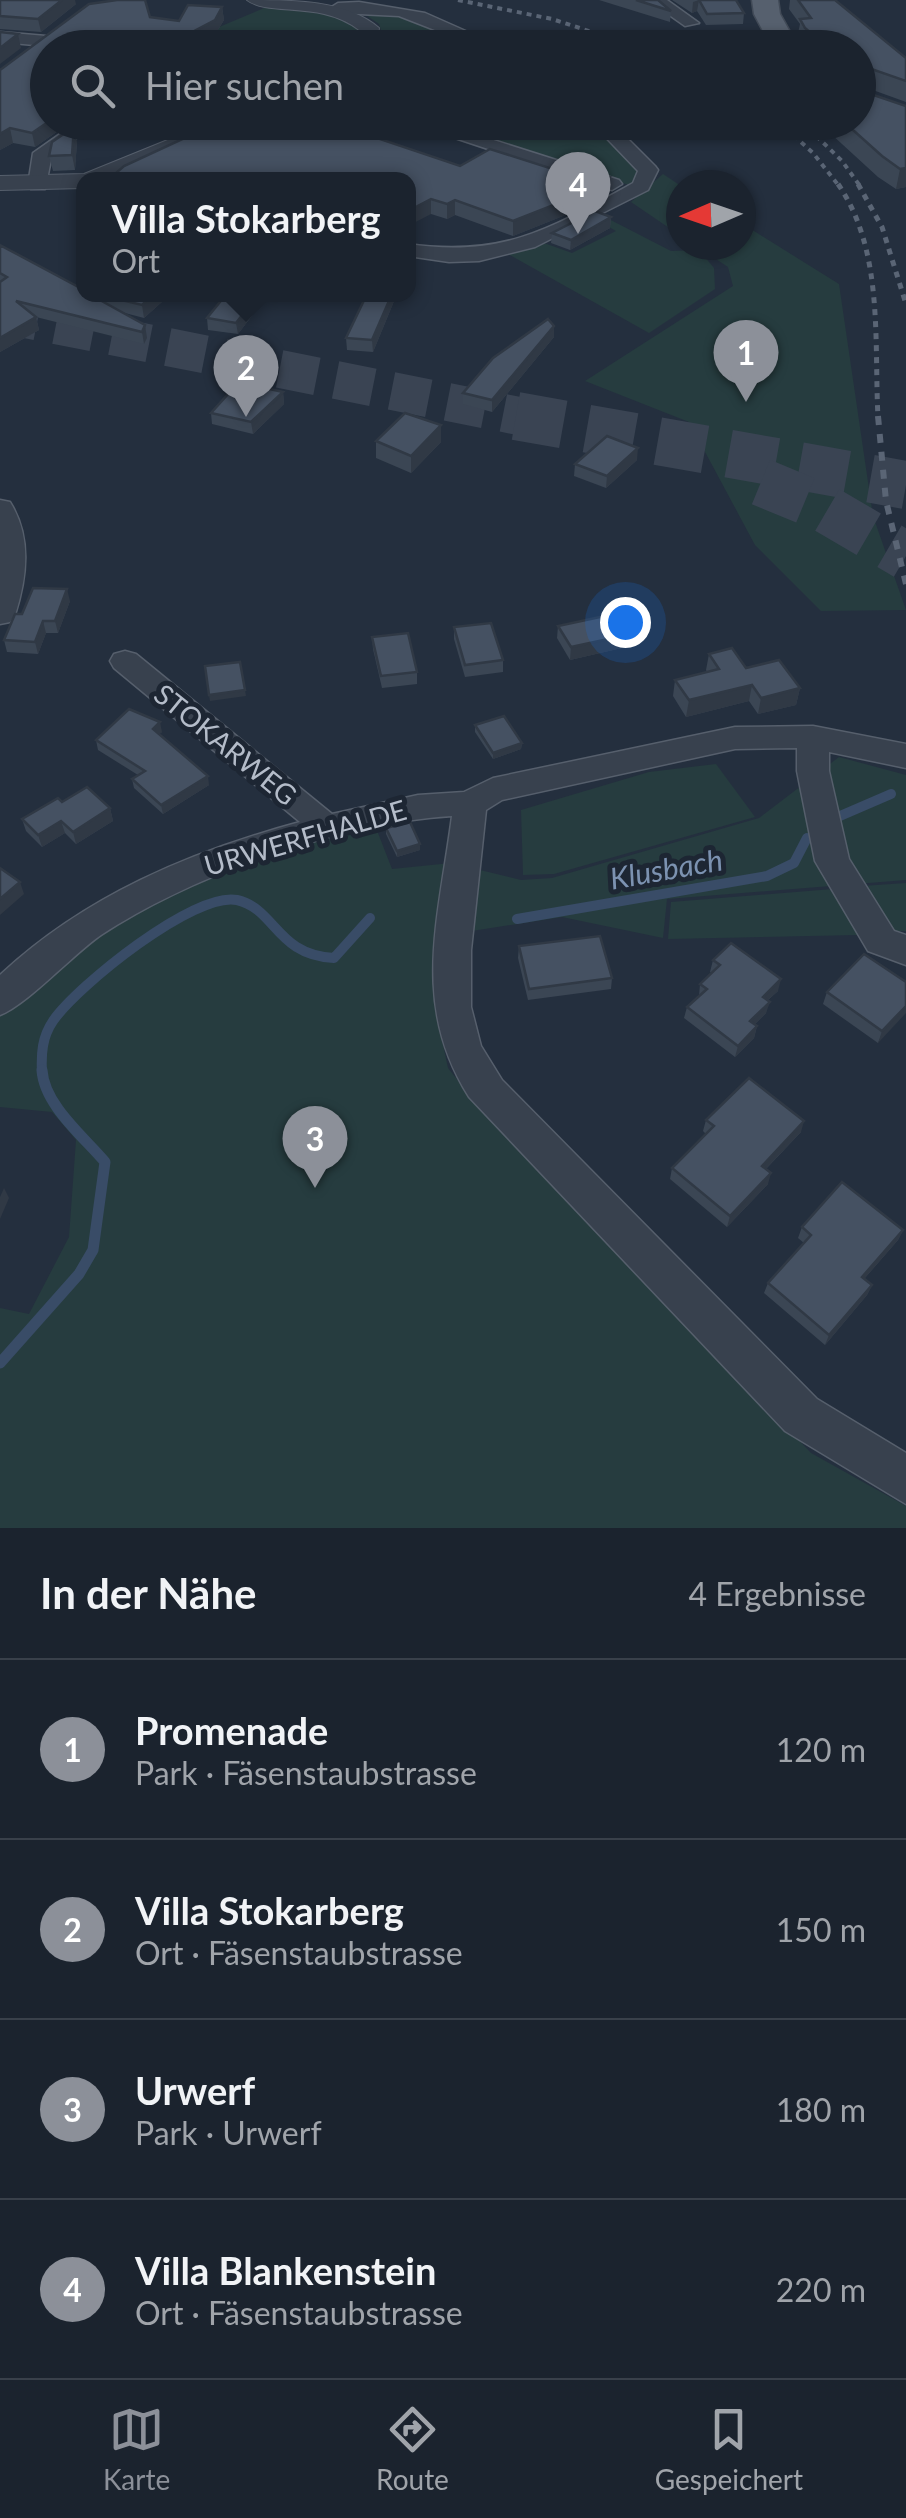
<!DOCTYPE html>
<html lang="de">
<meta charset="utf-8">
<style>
body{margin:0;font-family:Lato,sans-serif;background:#282f3a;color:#f1f3f6}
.compass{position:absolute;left:666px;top:170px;width:90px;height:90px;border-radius:50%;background:#1b232e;box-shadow:0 2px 8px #0004;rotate:268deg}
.you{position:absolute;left:625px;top:622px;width:35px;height:35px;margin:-25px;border:8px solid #fff;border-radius:50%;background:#1a73e8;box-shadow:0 0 0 15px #1a73e833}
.badge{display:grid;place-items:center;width:65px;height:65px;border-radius:50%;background:#8c9099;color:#fff;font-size:32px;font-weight:700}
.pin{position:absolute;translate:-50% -82px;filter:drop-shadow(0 2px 5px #0008)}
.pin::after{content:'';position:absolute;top:52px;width:35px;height:30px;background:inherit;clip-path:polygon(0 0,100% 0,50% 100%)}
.popup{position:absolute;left:76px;top:172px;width:340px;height:130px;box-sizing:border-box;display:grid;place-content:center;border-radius:20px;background:#1b232e;filter:drop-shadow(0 2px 8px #0005);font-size:32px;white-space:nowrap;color:#a0a4aa}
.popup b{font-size:38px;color:#f1f3f6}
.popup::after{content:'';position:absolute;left:50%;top:100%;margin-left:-20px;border:20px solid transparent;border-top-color:#1b232e}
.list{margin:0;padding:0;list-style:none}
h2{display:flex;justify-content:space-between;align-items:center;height:130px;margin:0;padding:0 40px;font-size:42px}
h2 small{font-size:32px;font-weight:400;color:#a0a4aa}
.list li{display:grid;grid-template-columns:65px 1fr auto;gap:30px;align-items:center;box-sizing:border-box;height:180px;padding:0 40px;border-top:2px solid #39404a}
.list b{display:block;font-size:38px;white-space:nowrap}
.list p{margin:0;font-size:32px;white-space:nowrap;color:#a0a4aa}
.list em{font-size:32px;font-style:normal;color:#a0a4aa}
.icon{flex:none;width:55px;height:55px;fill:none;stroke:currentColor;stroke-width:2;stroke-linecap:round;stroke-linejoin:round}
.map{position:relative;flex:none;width:906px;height:1528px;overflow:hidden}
.search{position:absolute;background:#1b232e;box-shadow:0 2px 8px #0004;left:30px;right:30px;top:30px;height:110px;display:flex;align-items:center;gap:25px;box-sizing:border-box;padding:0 35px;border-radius:55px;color:#a0a4aa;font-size:38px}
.sheet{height:850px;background:#1b232e}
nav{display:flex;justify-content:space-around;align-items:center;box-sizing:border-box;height:140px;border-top:2px solid #39404a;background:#1b232e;font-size:28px;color:#a0a4aa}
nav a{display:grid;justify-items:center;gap:5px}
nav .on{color:#8c9099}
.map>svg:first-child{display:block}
.green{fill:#263c3f}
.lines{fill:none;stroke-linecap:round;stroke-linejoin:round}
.stream-far1{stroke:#394c67;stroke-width:10}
.stream{stroke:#394c67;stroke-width:11}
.trunk-tunnel-far1{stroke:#3a4453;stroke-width:38;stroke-dasharray:38 19;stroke-linecap:butt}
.trunk-tunnel{stroke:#3a4453;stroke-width:48;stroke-dasharray:48 24;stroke-linecap:butt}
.minor-casing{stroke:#565f6c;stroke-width:3}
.tertiary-casing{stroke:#565f6c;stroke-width:2}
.primary-casing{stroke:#414a57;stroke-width:3}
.minor{fill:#38414e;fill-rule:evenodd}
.tertiary{fill:#38414e;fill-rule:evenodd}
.primary{fill:#56606e;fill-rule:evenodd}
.rail-far2{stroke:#5a6575;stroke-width:4;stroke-dasharray:5 5;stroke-linecap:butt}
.rail-far1{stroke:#5a6575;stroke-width:5;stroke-dasharray:6 6;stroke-linecap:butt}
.rail{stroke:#5a6575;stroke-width:6;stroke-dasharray:9 9;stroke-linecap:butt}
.wall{fill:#3b4654}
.shaded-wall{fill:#303945}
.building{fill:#455162;stroke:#303945;stroke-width:2.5}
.labels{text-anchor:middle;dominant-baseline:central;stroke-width:10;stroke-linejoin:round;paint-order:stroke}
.street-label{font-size:28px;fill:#b4bcc9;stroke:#1d2633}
.water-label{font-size:30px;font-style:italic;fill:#7c92b1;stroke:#1d2633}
</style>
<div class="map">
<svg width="906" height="1528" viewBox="0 0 906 1528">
<rect width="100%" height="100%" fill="#242f3e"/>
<g class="green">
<polygon points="276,3 348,18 361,33 355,47 266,48 212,30"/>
<polygon points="360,11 416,14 488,47 380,47 384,39 379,24"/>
<polygon points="432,123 593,123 644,171 641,179 629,185"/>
<polygon points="663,174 681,186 681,236 631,202"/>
<polygon points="601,215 671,251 699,250 714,268 715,289 649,333 508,254 544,243 572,253 616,231 593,218"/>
<polygon points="741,223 839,284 873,516 906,610 821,611 755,545 689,422 585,381 733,286 728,267 695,245 741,245"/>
<polygon points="839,757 906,775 906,880 667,899 663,938 562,917 440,936 436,1012 448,1068 479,1107 811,1453 906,1506 906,1528 0,1528 0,1308 29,1314 69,1237 76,1140 52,1112 0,1107 0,1013 65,950 239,860 376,828 392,869 451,863 521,880 552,878 759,818"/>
<polygon points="716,764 755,817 554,874 523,875 521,810 649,772"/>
<polygon points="906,883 906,931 888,931 862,886"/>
<polygon points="833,889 858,935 668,939 671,902"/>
</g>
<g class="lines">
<g class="stream-far1">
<polyline points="840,816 891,794"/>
<polyline points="517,919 767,876 794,863 807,838"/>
<path d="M42,1073C41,1054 42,1037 53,1021C77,986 195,891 237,900C276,909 276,955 334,958L370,918"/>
</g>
<path class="stream" d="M0,1363L79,1274L93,1250L105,1162C84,1137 44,1105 42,1070"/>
<polyline class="trunk-tunnel-far1" points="0,314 529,418"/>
<g class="trunk-tunnel">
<polyline points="516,416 906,485"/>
<polyline points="761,482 824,508 906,556"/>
</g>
<defs>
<g id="minor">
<polygon points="648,0 667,0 699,23 685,26"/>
<polygon points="359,2 425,13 504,48 481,48 399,16 338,13 330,8 338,3"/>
<polygon points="0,32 46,36 54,41 46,46 0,42"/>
<polygon points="77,122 99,122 52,155 45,189 31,189 28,185 33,153"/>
<polygon points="407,122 437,122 619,180 622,184 612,190 605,188"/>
<path d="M591,122H611L655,166L658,170L648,190L535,247L479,261L449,262L408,256V244C504,258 552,228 633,183L638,171Z"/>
<path d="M0,500L10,502C32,537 27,577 15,615L10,622L0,624Z"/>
<path d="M125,651L136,654L332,814L418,795L464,792L493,778L735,727L813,726L906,744V768L829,752V771L849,859L894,931L906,935V965L868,951L815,861L797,771V748L735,749L502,800L486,810L471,950V1007L481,1046L502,1080L817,1399L906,1453V1504L785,1431L469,1097C410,1004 439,918 452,816C340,823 194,874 101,935C72,955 27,1005 0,1015V975C85,896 189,852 300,822L114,668L110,661L114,654Z"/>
</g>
<g id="tertiary">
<path d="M247,0C292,0 347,0 379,28L376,48H355L359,30C321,0 269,17 247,0Z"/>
<polygon points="212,122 244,122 112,180 84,180 84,188 0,190 0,176 84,174"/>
</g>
<polygon id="primary" points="752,0 778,0 780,14 799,48 772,48 754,14"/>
</defs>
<use href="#minor" class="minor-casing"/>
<use href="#tertiary" class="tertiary-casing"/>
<use href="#primary" class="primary-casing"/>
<use href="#minor" class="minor"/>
<use href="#tertiary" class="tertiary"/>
<use href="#primary" class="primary"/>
<g class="rail-far2">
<polyline points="458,0 552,19 641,48"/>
<polyline points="632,34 669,48"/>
<polyline points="779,122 813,153 839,186"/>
<polyline points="802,122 842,161 860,186"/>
</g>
<g class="rail-far1">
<path d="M838,184C884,251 874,340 878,418"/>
<polyline points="858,184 882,227 906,304"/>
</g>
<polyline class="rail" points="878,416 886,501 906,584"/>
</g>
<g class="wall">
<polygon points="0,0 76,4 41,32 0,29"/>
<polygon points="117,0 145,0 150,17 179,21 188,5 222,7 224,20 216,33 212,36 224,35 268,48 48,48 48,122 71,122 35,147 13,143 0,150 0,70 89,4"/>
<polygon points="599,0 658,0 671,11 670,22"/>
<polygon points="672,0 736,0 744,13 743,24 706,25 697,11 692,13"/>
<polygon points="790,0 835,0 906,58 906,102 859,85 859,90 906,106 906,187 896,189 878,177 818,122 858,122 858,48 804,48 797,38 800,24 789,9"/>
<polygon points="98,122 201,122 159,139 126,126 116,131 99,127"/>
<polygon points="380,135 375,137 460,166 609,177 608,192 563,216 513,236 455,215 447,219 431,214 408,180 108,180"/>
<polygon points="77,142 75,170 53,171 49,156"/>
<polygon points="84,200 84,220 80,220 77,205"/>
<polygon points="611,217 610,228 570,250 551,243 552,233"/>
<polygon points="0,245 84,294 162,294 163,301 144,318 121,312 145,325 147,338 144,344 36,317 39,330 0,352"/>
<polygon points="367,294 397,294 373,352 347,350 346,338"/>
<polygon points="254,313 238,334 208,330 207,318"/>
<polygon points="554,326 554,337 492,412 463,404 463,393"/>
<polygon points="283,392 284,404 253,434 212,424 211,413"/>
<polygon points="441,425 441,442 411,473 376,458 376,441"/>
<polygon points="637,460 606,488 574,476 575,464"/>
<polygon points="70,601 58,633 46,633 38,654 7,652 4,640 22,614"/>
<polygon points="558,626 626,647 570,660 557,638"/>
<polygon points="454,627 503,660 503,672 465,677 454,639"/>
<polygon points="372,637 417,672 417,684 382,688 373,649"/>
<polygon points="709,654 800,688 796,705 758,714 749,701 686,717 673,696 675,680 707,672 706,670"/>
<polygon points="475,725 522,743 521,749 493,759 475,732"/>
<polygon points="162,732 159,734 209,785 163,814 134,788 132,779 138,775 98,750 96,740"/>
<polygon points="110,808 113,821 76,844 65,833 42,847 26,831 22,819"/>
<polygon points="386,828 420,844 420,850 397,857 386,834"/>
<polygon points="519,946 612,978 611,989 528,1000 518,958"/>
<polygon points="713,960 778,991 768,1000 766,1013 755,1024 757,1026 754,1038 735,1057 684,1018 687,1007 699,996 700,984 712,973 710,972"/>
<polygon points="906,982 878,1043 823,1004 827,992"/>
<polygon points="706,1120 801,1132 766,1169 768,1184 727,1227 670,1179 672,1168 706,1134 703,1131"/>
<polygon points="802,1227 903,1230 898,1240 864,1279 872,1285 867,1295 825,1345 764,1293 768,1283 804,1243 798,1238"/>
</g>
<g class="shaded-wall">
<polygon points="62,0 75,0 76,4 41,32 38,19"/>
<polygon points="699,0 697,11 692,13 693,2"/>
<polygon points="222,7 224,20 216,33 195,45 192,37 194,31"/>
<polygon points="18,34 21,48 0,64 0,48"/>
<polygon points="48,122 71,122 35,147 32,133"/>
<polygon points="115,122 125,122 126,126 116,131"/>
<polygon points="164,122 201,122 159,139 157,125"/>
<polygon points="376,122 379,122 380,135 360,146 359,132"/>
<polygon points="74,127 77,142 75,170 72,155"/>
<polygon points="10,128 13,143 0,150 0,134"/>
<polygon points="906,168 906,187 896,189 900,169"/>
<polygon points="609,177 608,192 563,216 513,236 513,221"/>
<polygon points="431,199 431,214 408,226 408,211"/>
<polygon points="455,200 455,215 447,219 447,204"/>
<polygon points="611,217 610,228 570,250 571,240"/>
<polygon points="154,294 162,294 163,301 144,318 142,305"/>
<polygon points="392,294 397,294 373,352 372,340"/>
<polygon points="253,301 254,313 238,334 236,323"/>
<polygon points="36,317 39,330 0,352 0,338"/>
<polygon points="145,325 147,338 144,344 142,332"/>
<polygon points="554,326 554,337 492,412 492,400"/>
<polygon points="283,392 284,404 253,434 251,422"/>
<polygon points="441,425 441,442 411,473 411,456"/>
<polygon points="638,448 637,460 606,488 607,476"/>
<polygon points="67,589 70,601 58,633 55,621"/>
<polygon points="43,621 46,633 38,654 35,642"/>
<polygon points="627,635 626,647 570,660 571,647"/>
<polygon points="752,685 749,701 686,717 689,700"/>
<polygon points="800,688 796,705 758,714 761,698"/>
<polygon points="245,690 246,696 210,701 209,695"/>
<polygon points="160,722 162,732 155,738 153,729"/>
<polygon points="522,743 521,749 493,759 493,753"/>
<polygon points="208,776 209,785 163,814 161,805"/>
<polygon points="110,808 113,821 76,844 73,832"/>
<polygon points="61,821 65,833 42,847 38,835"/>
<polygon points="420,844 420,850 397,857 397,851"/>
<polygon points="20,882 24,894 0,915 0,899"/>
<polygon points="781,979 778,991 759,1008 763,997"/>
<polygon points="770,1002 766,1013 747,1032 750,1021"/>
<polygon points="906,1006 906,1013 878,1043 882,1031"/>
<polygon points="757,1026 754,1038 735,1057 738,1046"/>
<polygon points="804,1121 801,1132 759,1176 762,1166"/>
<polygon points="771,1173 768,1184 727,1227 730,1216"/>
<polygon points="4,1188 9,1198 0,1219 0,1197"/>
<polygon points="903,1230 898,1240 857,1287 862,1277"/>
<polygon points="872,1285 867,1295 825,1345 829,1335"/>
</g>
<g class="building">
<polygon points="0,0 62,0 38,19 0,16"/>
<polygon points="117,0 145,0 150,17 179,21 188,5 222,7 215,20 194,31 192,37 224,35 268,48 48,48 48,122 32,133 10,128 0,134 0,70 89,4"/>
<polygon points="636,0 658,0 671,11"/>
<polygon points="699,0 736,0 744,13 707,14"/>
<polygon points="798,0 835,0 906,58 906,81 860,65 859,90 906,106 906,168 900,169 882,156 844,122 858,122 858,48 828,48 805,28 800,19 811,18"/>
<polygon points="0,32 18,34 0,48"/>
<polygon points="219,122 376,122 359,132 460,166 490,149 565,173 577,167 609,177 564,201 513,221 455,200 447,204 431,199 408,211 408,180 280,180 275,178 271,180 108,180 124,166"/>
<polygon points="74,127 72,155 49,156 52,142"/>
<polygon points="595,211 611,217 571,240 552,233"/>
<polygon points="0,245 84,290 84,294 89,294 145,325 142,332 16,301 36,317 0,338 0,282 7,277 0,273"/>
<polygon points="96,294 154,294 142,305"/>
<polygon points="367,294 392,294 372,340 346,338"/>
<polygon points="224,297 253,301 236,323 207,318"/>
<polygon points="548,319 554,326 492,400 463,393 493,358"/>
<polygon points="239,382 283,392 251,422 211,413"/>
<polygon points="405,413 441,425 411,456 376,441"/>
<polygon points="607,436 638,448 607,476 575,464"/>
<polygon points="33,588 67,589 55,621 43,621 35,642 4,640 15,614 22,614"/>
<polygon points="614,614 627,635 571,647 558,626"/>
<polygon points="491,623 503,660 465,665 454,627"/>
<polygon points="408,633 417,672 381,676 372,637"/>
<polygon points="732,648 746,668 779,660 800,688 761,698 752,685 689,700 675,680 719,669 709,654"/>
<polygon points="240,662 245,690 209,695 205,666"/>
<polygon points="129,709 160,722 153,729 208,776 161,805 132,779 145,771 96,740"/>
<polygon points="504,716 522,743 493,753 475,725"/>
<polygon points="87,787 110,808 73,832 61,821 38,835 22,819 58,798 62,802"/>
<polygon points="410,822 420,844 397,851 386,828"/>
<polygon points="0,868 20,882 0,899"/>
<polygon points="600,936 612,978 529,989 519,946"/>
<polygon points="731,943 781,979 763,997 770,1002 750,1021 757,1026 738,1046 687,1007 707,989 700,984 720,965 713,960"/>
<polygon points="864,954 906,982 906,1006 882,1031 827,992"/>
<polygon points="749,1078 804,1121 762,1166 771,1173 730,1216 672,1168 714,1126 706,1120"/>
<polygon points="842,1182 903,1230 862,1277 872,1285 829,1335 768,1283 811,1235 802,1227"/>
</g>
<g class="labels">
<g class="street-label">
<text transform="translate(226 744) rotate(39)">STOKARWEG</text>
<text transform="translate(305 837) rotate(-16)">URWERFHALDE</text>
</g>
<g class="water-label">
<text transform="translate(666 868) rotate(-10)">Klusbach</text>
</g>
</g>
</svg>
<svg class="compass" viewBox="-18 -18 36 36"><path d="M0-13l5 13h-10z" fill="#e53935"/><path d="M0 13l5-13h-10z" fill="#a0a4aa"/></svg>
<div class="you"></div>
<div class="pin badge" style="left:746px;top:402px">1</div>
<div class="pin badge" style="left:246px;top:417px">2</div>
<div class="popup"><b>Villa Stokarberg</b>Ort</div>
<div class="pin badge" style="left:315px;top:1188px">3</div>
<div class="pin badge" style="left:578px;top:234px">4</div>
<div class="search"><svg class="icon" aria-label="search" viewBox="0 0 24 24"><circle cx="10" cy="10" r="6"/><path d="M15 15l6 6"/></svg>Hier suchen</div>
</div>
<section class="sheet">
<h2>In der Nähe<small>4 Ergebnisse</small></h2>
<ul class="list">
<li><span class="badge">1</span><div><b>Promenade</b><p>Park · Fäsenstaubstrasse</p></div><em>120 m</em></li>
<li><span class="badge">2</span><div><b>Villa Stokarberg</b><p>Ort · Fäsenstaubstrasse</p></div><em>150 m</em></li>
<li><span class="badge">3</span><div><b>Urwerf</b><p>Park · Urwerf</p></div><em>180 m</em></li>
<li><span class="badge">4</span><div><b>Villa Blankenstein</b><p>Ort · Fäsenstaubstrasse</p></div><em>220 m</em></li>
</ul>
</section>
<nav>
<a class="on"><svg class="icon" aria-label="map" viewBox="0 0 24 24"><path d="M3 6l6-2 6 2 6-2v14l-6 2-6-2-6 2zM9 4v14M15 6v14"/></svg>Karte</a>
<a><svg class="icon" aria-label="directions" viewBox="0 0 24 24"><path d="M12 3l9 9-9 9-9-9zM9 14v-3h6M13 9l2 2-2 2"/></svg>Route</a>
<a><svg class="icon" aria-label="saved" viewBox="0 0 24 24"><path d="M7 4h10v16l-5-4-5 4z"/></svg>Gespeichert</a>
</nav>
